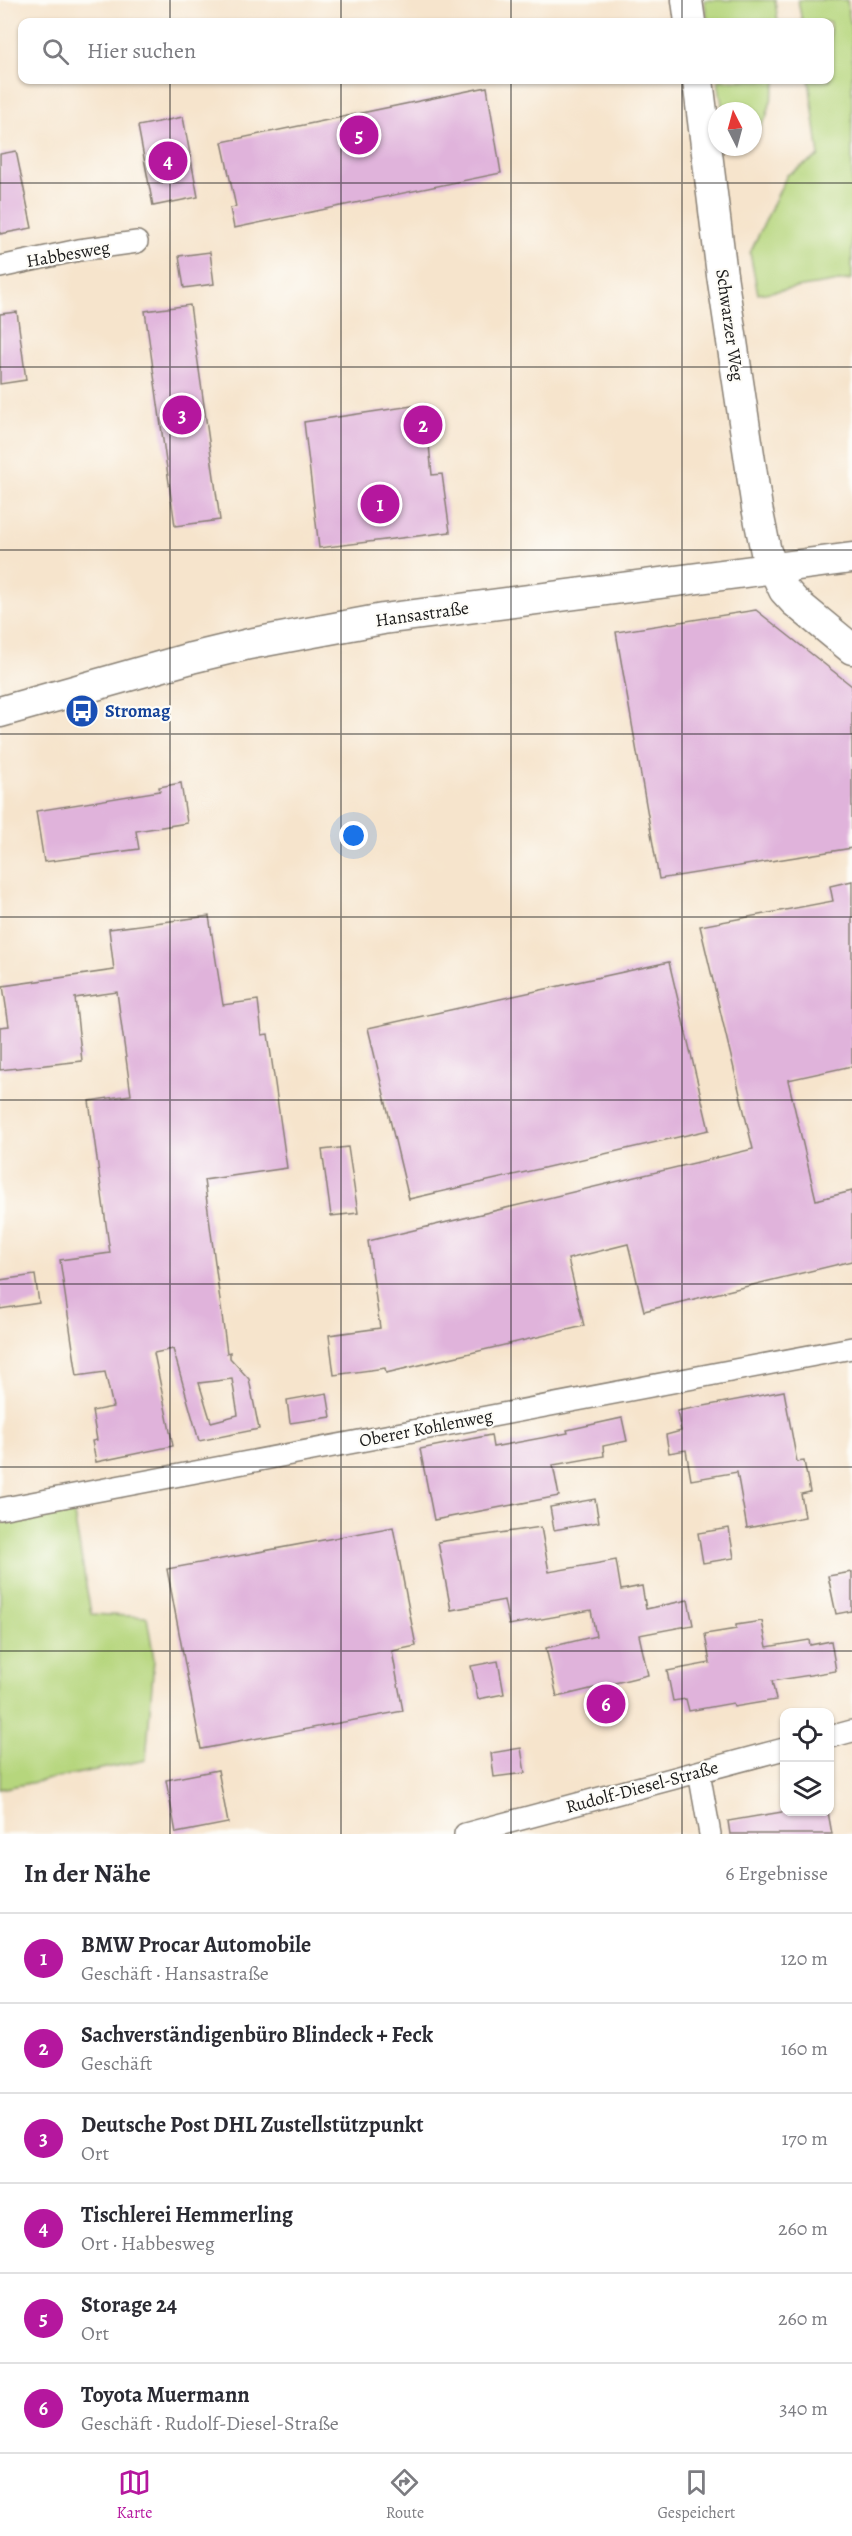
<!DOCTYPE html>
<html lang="de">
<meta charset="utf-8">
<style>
body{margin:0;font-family:Alegreya,serif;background:#f7f7f7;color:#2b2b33}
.controls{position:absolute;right:18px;bottom:18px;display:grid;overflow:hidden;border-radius:12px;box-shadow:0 2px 4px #0004}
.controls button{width:54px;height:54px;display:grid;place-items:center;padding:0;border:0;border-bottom:2px solid #e1e1e2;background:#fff;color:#2b2b33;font:30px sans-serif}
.compass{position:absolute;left:708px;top:102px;width:54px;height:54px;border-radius:50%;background:#fff;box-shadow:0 2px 4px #0004;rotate:354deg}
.you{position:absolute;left:354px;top:836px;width:21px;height:21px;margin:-15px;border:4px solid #fff;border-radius:50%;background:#1a73e8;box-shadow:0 0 0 9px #1a73e833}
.badge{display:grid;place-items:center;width:39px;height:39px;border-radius:50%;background:#b5179e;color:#fff;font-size:20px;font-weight:700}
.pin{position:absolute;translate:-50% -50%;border:3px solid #fff;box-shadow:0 2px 6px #0006}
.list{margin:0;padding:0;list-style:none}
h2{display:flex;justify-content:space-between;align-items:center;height:78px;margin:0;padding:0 24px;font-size:26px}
h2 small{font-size:20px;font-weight:400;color:#7c7c81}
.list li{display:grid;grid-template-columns:39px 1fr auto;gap:18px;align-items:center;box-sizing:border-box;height:90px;padding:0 24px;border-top:2px solid #e1e1e2}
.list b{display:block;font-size:22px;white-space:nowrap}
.list p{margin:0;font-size:20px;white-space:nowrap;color:#7c7c81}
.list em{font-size:20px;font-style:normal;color:#7c7c81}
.icon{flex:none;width:33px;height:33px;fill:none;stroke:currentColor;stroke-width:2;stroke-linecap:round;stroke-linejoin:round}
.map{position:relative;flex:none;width:852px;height:1834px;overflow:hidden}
.search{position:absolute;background:#fff;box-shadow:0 2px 4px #0004;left:18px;right:18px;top:18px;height:66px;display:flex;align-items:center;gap:15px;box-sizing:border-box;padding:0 21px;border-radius:12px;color:#7c7c81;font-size:22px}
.sheet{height:618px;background:#fff}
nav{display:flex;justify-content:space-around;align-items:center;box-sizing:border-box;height:84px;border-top:2px solid #e1e1e2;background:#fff;font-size:16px;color:#7c7c81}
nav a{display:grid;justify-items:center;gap:3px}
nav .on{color:#b5179e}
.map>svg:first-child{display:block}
.green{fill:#b6d67d;stroke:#69794c;stroke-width:1.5}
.building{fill:#e0b3db;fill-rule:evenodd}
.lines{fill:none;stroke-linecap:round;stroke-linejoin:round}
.street-casing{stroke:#898074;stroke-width:24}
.secondary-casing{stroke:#898074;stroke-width:33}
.street{stroke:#fff;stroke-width:21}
.secondary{stroke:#fff;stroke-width:30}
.grid{fill:none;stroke:#1c1c1c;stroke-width:1.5;stroke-opacity:0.55}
.labels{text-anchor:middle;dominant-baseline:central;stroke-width:4.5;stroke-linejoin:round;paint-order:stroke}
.street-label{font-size:18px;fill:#1c1c1c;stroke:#fdfcf7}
.transit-label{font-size:18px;font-weight:bold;fill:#164399;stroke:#fdfcf7;text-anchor:start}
</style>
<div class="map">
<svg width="852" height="1834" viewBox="0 0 852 1834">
<rect width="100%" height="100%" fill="#fdfcf7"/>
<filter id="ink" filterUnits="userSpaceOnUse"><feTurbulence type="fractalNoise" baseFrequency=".0167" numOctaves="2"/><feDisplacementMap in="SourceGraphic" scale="12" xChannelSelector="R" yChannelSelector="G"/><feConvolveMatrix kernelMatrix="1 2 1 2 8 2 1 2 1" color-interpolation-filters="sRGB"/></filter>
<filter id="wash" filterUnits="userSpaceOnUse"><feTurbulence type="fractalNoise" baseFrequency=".008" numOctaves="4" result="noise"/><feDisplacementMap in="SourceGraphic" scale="24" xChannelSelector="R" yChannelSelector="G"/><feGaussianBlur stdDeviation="1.35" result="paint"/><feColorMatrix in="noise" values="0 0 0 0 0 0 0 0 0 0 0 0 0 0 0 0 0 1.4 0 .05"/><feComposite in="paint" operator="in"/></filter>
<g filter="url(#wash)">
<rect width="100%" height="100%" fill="#f6e4cc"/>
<g class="green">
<polygon points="704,0 775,0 778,22 708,22"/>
<polygon points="798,0 847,0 852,36 852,279 758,294 750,253 787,175 819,156 809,80 830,80 830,22 802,22"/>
<polygon points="718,80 777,80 766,118 753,137 753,111 723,111"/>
<polygon points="73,1509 91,1614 147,1617 154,1659 146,1760 0,1789 0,1523"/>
</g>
<g id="blocks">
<g class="building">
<polygon points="487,87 501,173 234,228 230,208 236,207 222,142"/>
<polygon points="183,117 198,197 153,206 138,126"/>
<polygon points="16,151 32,228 0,234 0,154"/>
<polygon points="210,252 214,284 184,288 179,256"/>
<polygon points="190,305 220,520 175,526 145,311"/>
<polygon points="17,312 26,380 0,384 0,314"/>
<polygon points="425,404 432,475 442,474 450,532 319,548 304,422"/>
<polygon points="756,610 852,686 852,848 659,879 616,632"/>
<polygon points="181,783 187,823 136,831 139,849 44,862 36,811 160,791 159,787"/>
<polygon points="852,881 852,1066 788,1080 816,1200 852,1191 852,1261 644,1311 628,1244 568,1259 584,1326 386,1373 385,1368 334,1375 329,1335 380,1328 368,1241 753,1149 700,926 833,901 830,886"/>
<path d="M209,916L223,1005L258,1000L262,1035L268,1034L287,1168L204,1180L227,1353L230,1352V1358L249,1379L259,1429L199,1441L173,1349L154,1353L173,1446L96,1462L92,1441L97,1440L92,1411L113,1407L105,1372L77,1376L60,1260L110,1253L89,1101L131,1095L117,992L75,998L82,1061L0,1070V1027L9,1026L3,986L114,970L109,929ZM232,1379L238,1415L211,1422L199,1383Z"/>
<polygon points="669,962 709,1130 409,1199 368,1028"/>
<polygon points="348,1147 358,1213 331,1216 322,1150"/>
<polygon points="35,1275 39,1303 0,1309 0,1280"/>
<polygon points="784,1391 797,1462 804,1461 810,1492 801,1494 805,1517 747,1528 737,1472 691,1480 686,1450 669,1453 666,1435 681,1431 677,1411"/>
<polygon points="327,1393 331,1417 290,1423 287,1400"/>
<polygon points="622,1418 627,1441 603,1446 604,1456 553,1465 559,1496 434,1520 420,1449 491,1435 493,1447 568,1433 567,1430"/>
<polygon points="595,1499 599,1522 554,1530 550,1507"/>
<polygon points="393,1527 416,1646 392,1651 403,1711 201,1749 167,1569"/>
<polygon points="541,1527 549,1572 616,1560 621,1590 642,1586 646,1609 688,1600 693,1625 639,1635 648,1675 557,1697 546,1648 596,1636 591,1610 509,1625 504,1600 451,1610 438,1542"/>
<polygon points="729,1528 734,1558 703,1563 698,1533"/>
<polygon points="852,1572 852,1611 836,1614 828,1576"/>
<polygon points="762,1621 767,1647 809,1640 810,1645 831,1641 836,1671 772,1681 776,1700 734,1707 733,1703 689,1711 686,1699 673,1701 667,1671 710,1663 705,1634 736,1629 736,1625"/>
<polygon points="498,1661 504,1694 478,1699 471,1666"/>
<polygon points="521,1748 525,1773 494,1777 491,1753"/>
<polygon points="218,1770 228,1823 176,1833 166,1780"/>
<polygon points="782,1812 828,1812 832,1834 730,1834 728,1821"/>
</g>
</g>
</g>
<g filter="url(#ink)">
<use href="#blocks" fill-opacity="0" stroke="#898074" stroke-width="1.5"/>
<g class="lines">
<defs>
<g id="street">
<polyline points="0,267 79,250 137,242"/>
<polyline points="0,1509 852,1348"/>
<polyline points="830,1737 852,1731"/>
<polyline points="699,1772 710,1834"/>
<polyline points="465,1834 784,1749"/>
</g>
<g id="secondary">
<polyline points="687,0 690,22"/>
<polyline points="698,80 722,275 757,508 766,552 784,590 795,602 852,649"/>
<polyline points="0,712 191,658 249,644 383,619 852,558"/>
</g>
</defs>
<use href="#street" class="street-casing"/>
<use href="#secondary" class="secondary-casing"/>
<use href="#street" class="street"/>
<use href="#secondary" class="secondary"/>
</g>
</g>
<path class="grid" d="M170,0V22M341,0V22M511,0V22M682,0V22M170,80V1834M341,80V1834M511,80V1834M682,80V1834M0,183H852M0,367H852M0,550H852M0,734H852M0,917H852M0,1100H852M0,1284H852M0,1467H852M0,1651H852"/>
<defs>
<symbol id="bus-disc" viewBox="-11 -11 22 22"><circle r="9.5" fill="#1a4fb4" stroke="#fdfcf7"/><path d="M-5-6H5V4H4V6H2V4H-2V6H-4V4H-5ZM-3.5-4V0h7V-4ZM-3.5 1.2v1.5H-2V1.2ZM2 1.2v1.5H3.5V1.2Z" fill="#fff"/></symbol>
</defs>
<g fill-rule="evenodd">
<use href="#bus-disc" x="63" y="692" width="38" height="38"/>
</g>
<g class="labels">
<g class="street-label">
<text transform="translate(68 254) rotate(-10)">Habbesweg</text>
<text transform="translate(730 325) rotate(82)">Schwarzer Weg</text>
<text transform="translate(422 614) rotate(-8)">Hansastraße</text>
<text transform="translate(426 1428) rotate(-11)">Oberer Kohlenweg</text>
<text transform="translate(642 1787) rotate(-15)">Rudolf-Diesel-Straße</text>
</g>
<g class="transit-label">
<text x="105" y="711">Stromag</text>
</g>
</g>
</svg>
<div class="controls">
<button><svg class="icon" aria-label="locate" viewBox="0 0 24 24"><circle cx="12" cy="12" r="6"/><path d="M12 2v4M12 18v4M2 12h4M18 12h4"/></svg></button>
<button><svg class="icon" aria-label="layers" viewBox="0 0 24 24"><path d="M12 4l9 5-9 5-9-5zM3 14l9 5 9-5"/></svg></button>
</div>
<svg class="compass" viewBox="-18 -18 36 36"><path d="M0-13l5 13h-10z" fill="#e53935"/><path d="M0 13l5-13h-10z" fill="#7c7c81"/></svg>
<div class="you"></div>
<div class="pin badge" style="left:380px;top:504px">1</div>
<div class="pin badge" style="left:423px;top:425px">2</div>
<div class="pin badge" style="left:182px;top:415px">3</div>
<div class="pin badge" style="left:168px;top:161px">4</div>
<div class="pin badge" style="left:359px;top:135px">5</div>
<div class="pin badge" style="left:606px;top:1704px">6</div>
<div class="search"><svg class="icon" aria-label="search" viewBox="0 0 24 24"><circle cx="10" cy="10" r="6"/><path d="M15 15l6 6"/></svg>Hier suchen</div>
</div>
<section class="sheet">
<h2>In der Nähe<small>6 Ergebnisse</small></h2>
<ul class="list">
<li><span class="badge">1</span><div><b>BMW Procar Automobile</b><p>Geschäft · Hansastraße</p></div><em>120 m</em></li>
<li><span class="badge">2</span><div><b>Sachverständigenbüro Blindeck + Feck</b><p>Geschäft</p></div><em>160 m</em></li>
<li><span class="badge">3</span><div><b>Deutsche Post DHL Zustellstützpunkt</b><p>Ort</p></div><em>170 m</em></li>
<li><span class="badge">4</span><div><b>Tischlerei Hemmerling</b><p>Ort · Habbesweg</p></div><em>260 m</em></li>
<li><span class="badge">5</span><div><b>Storage 24</b><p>Ort</p></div><em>260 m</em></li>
<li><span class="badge">6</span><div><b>Toyota Muermann</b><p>Geschäft · Rudolf-Diesel-Straße</p></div><em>340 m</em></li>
</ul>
</section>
<nav>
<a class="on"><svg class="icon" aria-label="map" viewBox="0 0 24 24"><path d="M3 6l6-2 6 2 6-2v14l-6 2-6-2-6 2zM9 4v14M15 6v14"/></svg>Karte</a>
<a><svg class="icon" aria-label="directions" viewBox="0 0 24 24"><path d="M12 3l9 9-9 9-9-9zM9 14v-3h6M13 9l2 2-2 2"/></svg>Route</a>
<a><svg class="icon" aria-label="saved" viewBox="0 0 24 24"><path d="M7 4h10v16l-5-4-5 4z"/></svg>Gespeichert</a>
</nav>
